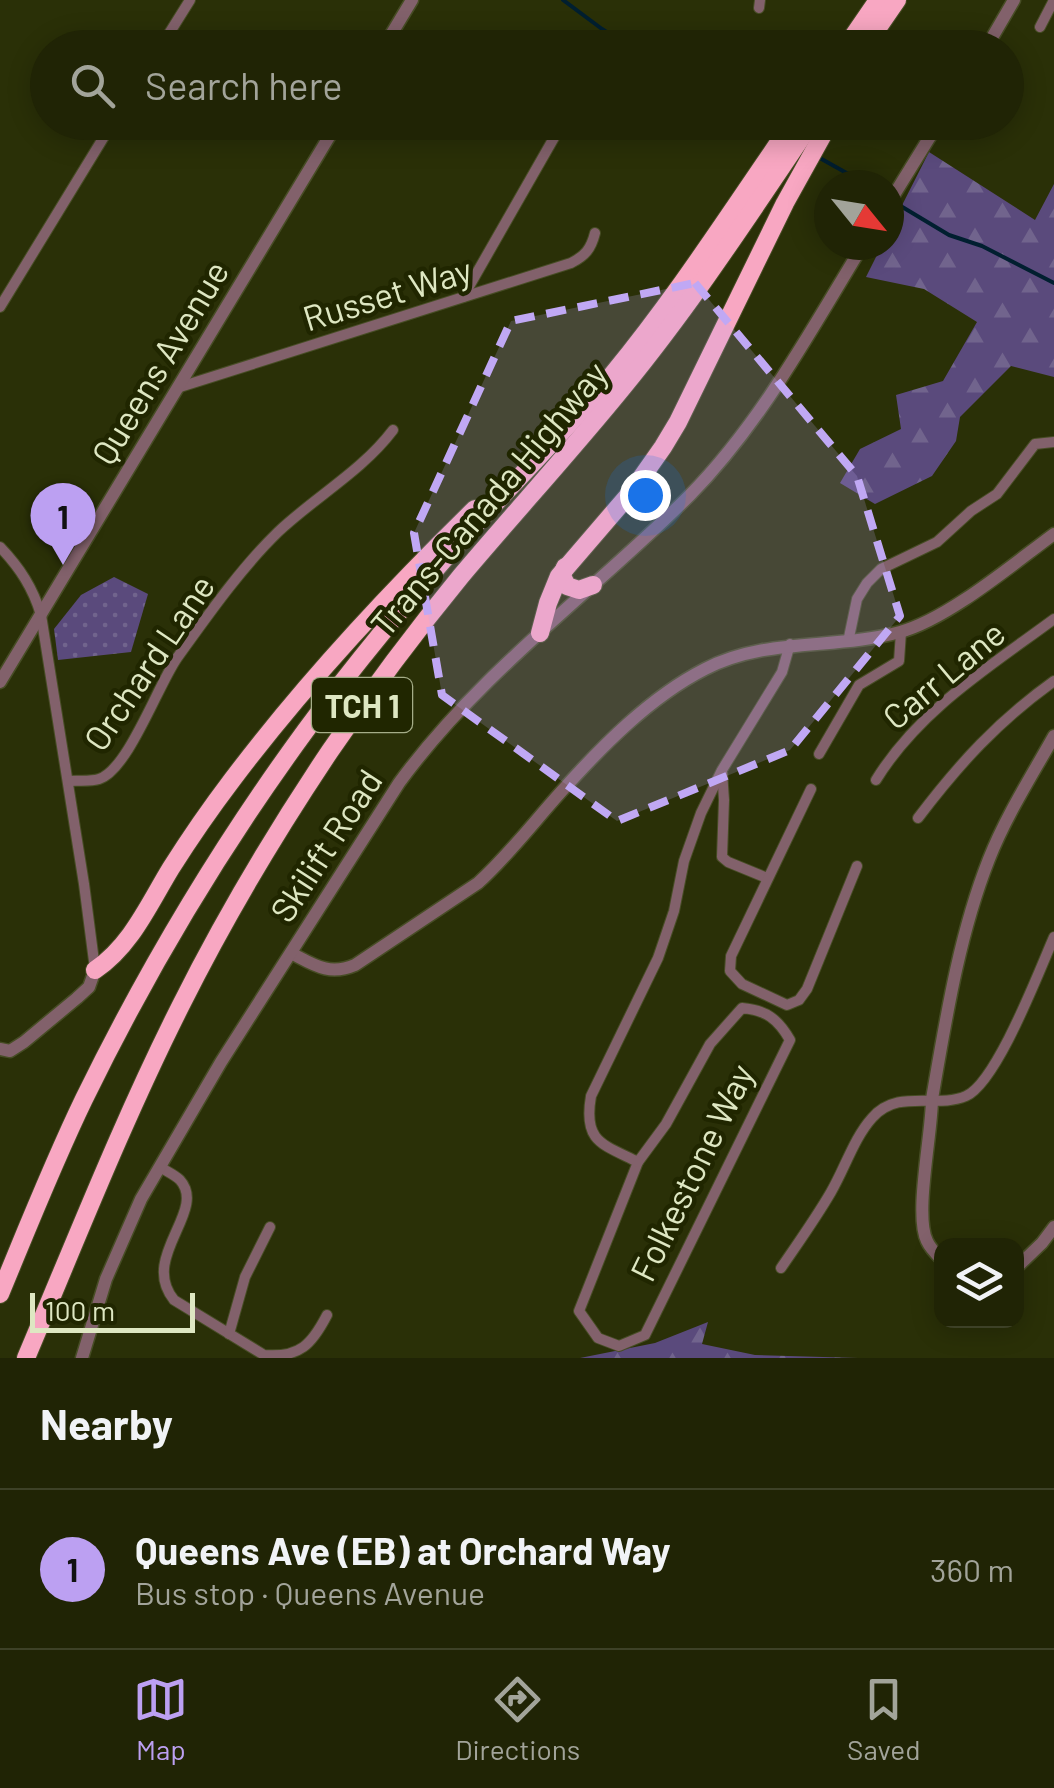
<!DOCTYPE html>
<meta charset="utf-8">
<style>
body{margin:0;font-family:Barlow,sans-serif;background:#2d3013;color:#f1f3f6}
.controls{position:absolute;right:30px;bottom:30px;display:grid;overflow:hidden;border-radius:20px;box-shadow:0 5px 25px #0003}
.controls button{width:90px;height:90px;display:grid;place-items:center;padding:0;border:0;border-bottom:2px solid #3d4127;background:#202405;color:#f1f3f6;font:50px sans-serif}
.compass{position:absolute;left:814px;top:170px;width:90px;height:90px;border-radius:50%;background:#202405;box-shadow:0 5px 25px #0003;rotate:120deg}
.scale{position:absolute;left:30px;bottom:25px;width:165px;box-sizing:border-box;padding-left:10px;border:5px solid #dee7c2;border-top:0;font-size:28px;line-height:35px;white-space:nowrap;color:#dee7c2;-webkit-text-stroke:8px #202600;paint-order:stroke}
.you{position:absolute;left:645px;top:495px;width:35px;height:35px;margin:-25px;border:8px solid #fff;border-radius:50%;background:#1a73e8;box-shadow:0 0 0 15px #1a73e833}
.badge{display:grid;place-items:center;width:65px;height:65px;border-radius:50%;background:#bca0f2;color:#111;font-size:32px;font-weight:700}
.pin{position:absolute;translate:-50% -82px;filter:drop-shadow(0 2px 5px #0008)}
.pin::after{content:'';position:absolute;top:52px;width:35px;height:30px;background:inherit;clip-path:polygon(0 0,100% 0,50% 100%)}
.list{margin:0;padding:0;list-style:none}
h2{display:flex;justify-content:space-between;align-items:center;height:130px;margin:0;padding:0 40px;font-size:42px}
h2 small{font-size:32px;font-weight:400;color:#a2a49a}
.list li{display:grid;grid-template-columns:65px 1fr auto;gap:30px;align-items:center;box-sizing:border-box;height:160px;padding:0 40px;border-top:2px solid #3d4127}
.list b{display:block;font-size:38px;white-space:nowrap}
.list p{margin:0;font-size:32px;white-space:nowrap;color:#a2a49a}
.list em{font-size:32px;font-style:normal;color:#a2a49a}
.icon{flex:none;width:55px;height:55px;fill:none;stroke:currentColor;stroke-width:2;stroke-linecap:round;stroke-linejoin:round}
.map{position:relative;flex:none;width:1054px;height:1358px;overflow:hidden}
.search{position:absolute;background:#202405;box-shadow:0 5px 25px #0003;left:30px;right:30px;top:30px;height:110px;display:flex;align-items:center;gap:25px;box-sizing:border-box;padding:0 35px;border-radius:55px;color:#a2a49a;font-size:38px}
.sheet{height:290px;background:#202405}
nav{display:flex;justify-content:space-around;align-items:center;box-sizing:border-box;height:140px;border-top:2px solid #3d4127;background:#202405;font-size:28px;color:#a2a49a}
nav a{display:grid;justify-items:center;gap:5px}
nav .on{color:#bca0f2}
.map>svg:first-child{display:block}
.grass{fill:url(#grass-dots)}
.forest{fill:url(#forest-firs)}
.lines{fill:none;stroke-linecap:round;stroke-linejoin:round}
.stream{stroke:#011f30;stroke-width:4}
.minor-casing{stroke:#474d25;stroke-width:12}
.tertiary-casing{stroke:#474d25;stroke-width:15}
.motorway-casing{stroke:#474d25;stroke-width:20}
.minor{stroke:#82616b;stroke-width:10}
.tertiary{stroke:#82616b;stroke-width:12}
.motorway{stroke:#f8a7c2;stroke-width:18}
.marked{fill:#c0a8f4;fill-opacity:0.2;stroke:#c0a8f4;stroke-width:8;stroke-dasharray:20 12;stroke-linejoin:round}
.labels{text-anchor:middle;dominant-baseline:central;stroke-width:9;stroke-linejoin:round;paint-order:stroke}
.shield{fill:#202600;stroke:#a5ad88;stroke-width:2.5}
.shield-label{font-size:32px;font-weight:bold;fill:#dee7c2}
.street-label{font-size:35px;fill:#dee7c2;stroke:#202600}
</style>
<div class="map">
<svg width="1054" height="1358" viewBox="0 0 1054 1358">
<defs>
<pattern id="grass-dots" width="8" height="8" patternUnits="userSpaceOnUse" patternTransform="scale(2.5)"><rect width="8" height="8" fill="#5a4a7c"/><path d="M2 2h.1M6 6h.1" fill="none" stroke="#71648d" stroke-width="1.8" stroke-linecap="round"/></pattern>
<pattern id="forest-firs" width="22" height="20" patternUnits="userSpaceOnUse" patternTransform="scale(2.5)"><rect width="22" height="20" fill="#5a4a7c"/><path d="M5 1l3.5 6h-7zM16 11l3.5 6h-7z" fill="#71648d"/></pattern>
</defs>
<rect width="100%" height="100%" fill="#2a3007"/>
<polygon class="grass" points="114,577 148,594 131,652 58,660 54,629 81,595"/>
<g class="forest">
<polygon points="929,152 1035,220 1054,184 1054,377 1011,366 960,417 956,441 932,476 875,504 840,483 860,449 901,429 896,395 943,381 977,322 924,289 866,277 882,245 889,245 889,231"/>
<polygon points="708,1322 702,1344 755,1355 858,1358 580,1358 655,1343"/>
</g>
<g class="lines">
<g class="stream">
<polyline points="563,0 602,29 631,48"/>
<polyline points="818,157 868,185"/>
<polyline points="899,205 949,235 982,246 1054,283"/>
</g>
<defs>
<g id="minor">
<polyline points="759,8 760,0"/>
<polyline points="1040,27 1054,0"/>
<polyline points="160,48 190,0"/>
<polyline points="463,297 563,122"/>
<polyline points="0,307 113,122"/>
<path d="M180,387L571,263C585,256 591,249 595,233"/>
<path d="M0,547C20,568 33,588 41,615L84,884L95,969"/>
<polyline points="848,642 857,599 867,583 881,569 937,542 971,511 997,494 1035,444 1054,442"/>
<polyline points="819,754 859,685 899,661 901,632"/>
<polyline points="722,771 724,800 722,857 728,862 767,878"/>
<path d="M876,780C919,710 989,667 1054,619"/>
<path d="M68,781C77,780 90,782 99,779C128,770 158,685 177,658C208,615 240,569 278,532C315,497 362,471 393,430"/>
<polyline points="811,789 731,956 730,971 742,984 787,1005 799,1000 807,989 857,866"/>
<path d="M918,818C959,764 998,721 1054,681"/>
<path d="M742,1008C766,1010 778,1019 790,1040L645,1335L619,1346L598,1338L579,1311L638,1162L666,1124L710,1044Z"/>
<path d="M638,1162C602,1144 583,1142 591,1096L658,958L674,911L684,861L701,813L722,770L782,672L790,644"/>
<path d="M160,1167C166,1171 175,1175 180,1180C208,1211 139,1257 174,1300L264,1355C300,1358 312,1344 327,1315"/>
<path d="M781,1268C798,1243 816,1218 831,1192C845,1168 854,1138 872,1118C898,1088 936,1109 966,1096C997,1082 1039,971 1054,937"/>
<polyline points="229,1334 245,1277 270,1227"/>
</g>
<g id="tertiary">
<polyline points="383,48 412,0"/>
<polyline points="986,48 1014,0"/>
<polyline points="889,203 939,122"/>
<polyline points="0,682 338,122"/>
<path d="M291,953C314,965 329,976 355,965L478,883C508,856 533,823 560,793C601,747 650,697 705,669C767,637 835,650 900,632C948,619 1013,564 1054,534"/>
<polyline points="0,1049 10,1051 24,1042 77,998 89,987 95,970"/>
<path d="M942,1260C937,1255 930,1248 927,1241C914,1215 932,1133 932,1099C946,1018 959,935 989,859C1006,816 1031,777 1054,736"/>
<polyline points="1016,1268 1042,1243 1054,1227"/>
<path d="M82,1358L106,1279L141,1199L221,1062L399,783C480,672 594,591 690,495C761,423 811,330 863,245"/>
</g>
<g id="motorway">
<polyline points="845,48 878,0"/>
<polyline points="864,48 897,0"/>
<polyline points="565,567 562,576 567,586 579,590 593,585"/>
<polyline points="540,633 548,603 559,576 632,491 663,447 678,422 785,203 830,122"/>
<path d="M95,970C131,946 149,904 171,868C190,838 210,809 232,780C305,683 388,594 475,509"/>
<path d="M0,1294C27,1229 53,1163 84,1099C147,970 221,846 306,730C357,661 412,595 469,531C517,479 567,429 612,375C678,295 734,207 793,122"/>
<path d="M26,1358C76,1240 123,1120 181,1005C225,917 275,833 330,751C371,691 415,632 461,576C515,512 571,451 623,387C692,303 751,212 812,122"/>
</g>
</defs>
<use href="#minor" class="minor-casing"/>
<use href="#tertiary" class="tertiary-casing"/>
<use href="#motorway" class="motorway-casing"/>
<use href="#minor" class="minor"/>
<use href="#tertiary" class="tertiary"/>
<use href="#motorway" class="motorway"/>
</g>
<path class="marked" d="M695,283L857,476L900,616L790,750L617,821L442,695L414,533L511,321Z"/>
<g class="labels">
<rect class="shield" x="312" y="678" width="100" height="54" rx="8"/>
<g class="shield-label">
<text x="362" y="705">TCH 1</text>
</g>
<g class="street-label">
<text transform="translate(387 293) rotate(-17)">Russet Way</text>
<text transform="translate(159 362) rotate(-59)">Queens Avenue</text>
<text transform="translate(488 498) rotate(-50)">Trans-Canada Highway</text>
<text transform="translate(148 662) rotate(-56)">Orchard Lane</text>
<text transform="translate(943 674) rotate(-40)">Carr Lane</text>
<text transform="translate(325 845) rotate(-57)">Skilift Road</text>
<text transform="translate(691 1172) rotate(-64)">Folkestone Way</text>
</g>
</g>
</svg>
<div class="controls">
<button><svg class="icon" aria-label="layers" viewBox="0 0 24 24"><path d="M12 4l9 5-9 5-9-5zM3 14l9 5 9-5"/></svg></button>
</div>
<svg class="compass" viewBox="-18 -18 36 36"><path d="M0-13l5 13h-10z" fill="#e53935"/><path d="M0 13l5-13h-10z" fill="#a2a49a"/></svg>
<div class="scale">100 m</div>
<div class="you"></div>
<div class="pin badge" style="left:63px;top:565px">1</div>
<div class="search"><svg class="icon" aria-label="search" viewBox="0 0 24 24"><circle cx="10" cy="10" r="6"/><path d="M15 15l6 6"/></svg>Search here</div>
</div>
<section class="sheet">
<h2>Nearby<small></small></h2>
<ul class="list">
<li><span class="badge">1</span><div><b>Queens Ave (EB) at Orchard Way</b><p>Bus stop · Queens Avenue</p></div><em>360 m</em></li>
</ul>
</section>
<nav>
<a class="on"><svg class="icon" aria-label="map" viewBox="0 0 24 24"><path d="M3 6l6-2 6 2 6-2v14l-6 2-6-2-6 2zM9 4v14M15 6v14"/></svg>Map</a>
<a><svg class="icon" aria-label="directions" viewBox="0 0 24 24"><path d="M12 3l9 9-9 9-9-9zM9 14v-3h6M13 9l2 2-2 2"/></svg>Directions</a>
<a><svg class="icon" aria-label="saved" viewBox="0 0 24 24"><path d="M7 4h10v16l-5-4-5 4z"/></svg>Saved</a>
</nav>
